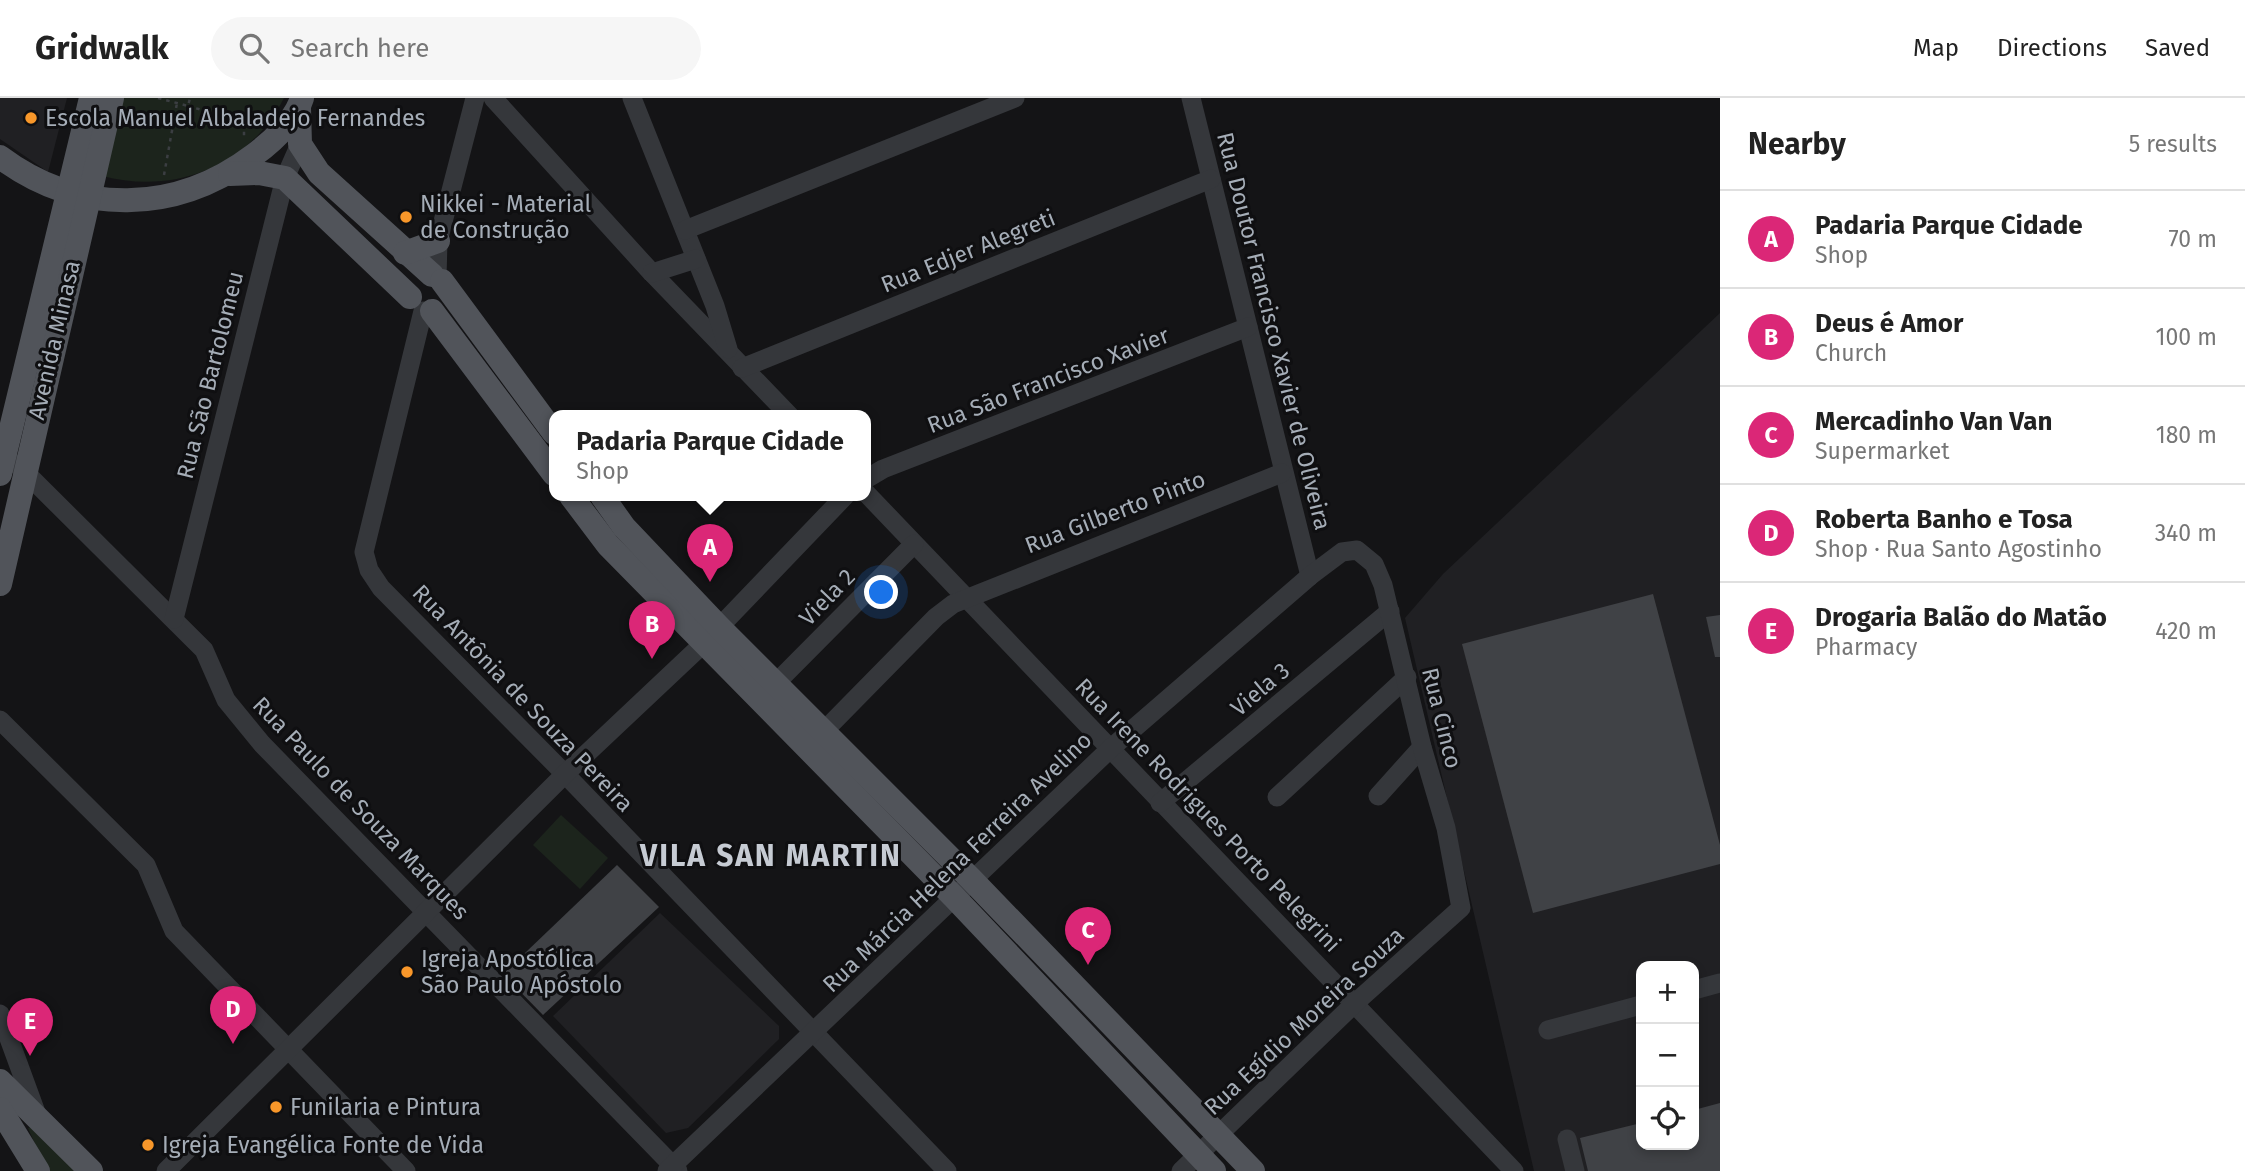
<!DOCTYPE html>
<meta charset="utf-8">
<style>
body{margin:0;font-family:"Fira Sans",sans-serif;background:#f6f6f6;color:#222}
.controls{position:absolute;right:21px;bottom:21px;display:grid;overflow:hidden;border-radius:14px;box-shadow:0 4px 10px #0003}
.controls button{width:63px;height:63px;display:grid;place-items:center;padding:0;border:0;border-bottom:2px solid #e0e0e0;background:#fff;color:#222;font:35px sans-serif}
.you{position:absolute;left:882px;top:495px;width:24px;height:24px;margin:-18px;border:5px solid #fff;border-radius:50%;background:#1a73e8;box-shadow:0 0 0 10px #1a73e833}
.badge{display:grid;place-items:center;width:46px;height:46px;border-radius:50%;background:#db2777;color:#fff;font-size:23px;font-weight:700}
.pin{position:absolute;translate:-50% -58px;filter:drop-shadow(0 2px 4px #0008)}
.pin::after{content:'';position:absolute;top:37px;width:24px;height:21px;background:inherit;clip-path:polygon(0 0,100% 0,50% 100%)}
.popup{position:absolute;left:549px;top:312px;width:322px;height:91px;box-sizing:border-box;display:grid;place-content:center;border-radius:14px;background:#fff;filter:drop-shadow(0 2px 5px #0005);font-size:23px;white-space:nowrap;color:#767676}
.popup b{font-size:26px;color:#222}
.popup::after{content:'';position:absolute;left:50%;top:100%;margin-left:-14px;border:14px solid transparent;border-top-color:#fff}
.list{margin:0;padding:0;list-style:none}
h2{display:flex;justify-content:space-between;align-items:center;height:91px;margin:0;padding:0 28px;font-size:30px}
h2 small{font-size:23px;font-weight:400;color:#767676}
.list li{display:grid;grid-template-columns:46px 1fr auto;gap:21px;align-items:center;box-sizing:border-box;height:98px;padding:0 28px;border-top:2px solid #e0e0e0}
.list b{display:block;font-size:26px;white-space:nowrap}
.list p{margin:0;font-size:23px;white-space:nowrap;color:#767676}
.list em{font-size:23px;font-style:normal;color:#767676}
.icon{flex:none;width:38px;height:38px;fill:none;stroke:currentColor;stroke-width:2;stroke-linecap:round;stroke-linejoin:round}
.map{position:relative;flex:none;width:1720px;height:1073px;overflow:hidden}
header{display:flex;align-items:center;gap:42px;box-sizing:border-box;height:98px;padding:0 35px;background:#fff;border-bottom:2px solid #e0e0e0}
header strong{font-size:33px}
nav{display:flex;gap:38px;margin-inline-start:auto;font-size:24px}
.search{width:490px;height:63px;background:#f6f6f6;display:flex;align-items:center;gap:18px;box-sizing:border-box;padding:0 24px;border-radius:38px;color:#767676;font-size:26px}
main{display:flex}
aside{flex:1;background:#fff}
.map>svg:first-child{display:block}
.built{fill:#202023;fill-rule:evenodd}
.green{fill:#1c241c}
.building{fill:#404246}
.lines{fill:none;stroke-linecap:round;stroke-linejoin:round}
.path{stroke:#3b3e42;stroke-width:2.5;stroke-dasharray:3.5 5;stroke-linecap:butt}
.minor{stroke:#35373b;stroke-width:19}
.major{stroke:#51545a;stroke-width:24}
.poi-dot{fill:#f8972a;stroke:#0f0f11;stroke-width:2.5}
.labels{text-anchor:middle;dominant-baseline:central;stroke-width:6;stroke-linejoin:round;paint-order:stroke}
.poi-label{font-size:23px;fill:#a5adb7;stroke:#0f0f11;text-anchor:start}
.street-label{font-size:23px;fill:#a5adb7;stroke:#0f0f11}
.district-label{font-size:30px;font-weight:bold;letter-spacing:2px;fill:#c6cbd3;stroke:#0f0f11}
</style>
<header>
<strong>Gridwalk</strong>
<div class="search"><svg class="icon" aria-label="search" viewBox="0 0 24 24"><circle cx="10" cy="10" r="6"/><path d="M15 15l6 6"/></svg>Search here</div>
<nav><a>Map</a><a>Directions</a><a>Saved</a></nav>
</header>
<main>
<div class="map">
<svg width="1720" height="1073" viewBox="0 0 1720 1073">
<rect width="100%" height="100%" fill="#141416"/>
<g class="built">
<polygon points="0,0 67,0 48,74 0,41"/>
<path d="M1720,215V1073H1534L1405,520L1443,476ZM1641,868H1694V1047H1641Z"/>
<polygon points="660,815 779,928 779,941 688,1030 666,1035 553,918"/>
</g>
<g class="green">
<path d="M121,0H284C249,69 174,97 102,78Z"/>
<polygon points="561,717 608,760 580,791 533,747"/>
<polygon points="36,1028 84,1073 47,1073 28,1030"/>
</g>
<g class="building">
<polygon points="1653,496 1720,747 1720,766 1533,815 1462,546"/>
<polygon points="1720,517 1720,559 1715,559 1706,519"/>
<polygon points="617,767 659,809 543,917 503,876"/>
<polygon points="1720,1005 1720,1073 1588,1073 1580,1040 1641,1025 1641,1047 1694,1047 1694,1012"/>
</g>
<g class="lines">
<g class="path">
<polyline points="158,0 188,8 190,0"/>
<polyline points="188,8 244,24 244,39"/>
<polyline points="164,77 177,5"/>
</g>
<g class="minor">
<polyline points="493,0 652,175 790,318"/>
<polyline points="632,0 715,208 728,251"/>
<polyline points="1191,0 1310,478"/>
<polyline points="685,132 1015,0"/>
<polyline points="652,175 696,161"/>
<polyline points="437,180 438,143 475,0"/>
<polyline points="423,213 364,454 369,472 381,490 565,676 947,1073"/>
<polyline points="742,270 1211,81"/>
<polyline points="17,366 204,552 226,602 262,646 678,1073"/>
<polyline points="866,381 883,371 1248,229"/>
<polyline points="866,395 1514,1073"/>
<polyline points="174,521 285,80 300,46"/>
<polyline points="775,586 914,446"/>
<polyline points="0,622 146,767 174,833 406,1073"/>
<polyline points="823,634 936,519 953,506 1282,375"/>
<polyline points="1378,698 1422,649"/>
<polyline points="1277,699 1407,579"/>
<polyline points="1160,705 1390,513"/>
<polyline points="1694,892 1720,885"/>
<polyline points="0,916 37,1017"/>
<polyline points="1548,932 1641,907"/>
<polyline points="1567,1041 1575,1073"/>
<polyline points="166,1073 565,676 704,545 845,398"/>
<polyline points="667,1073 1110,651 1310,478 1342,454 1357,452 1374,466 1383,487 1422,649 1446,730 1461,810 1355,905 1181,1073"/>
</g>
<g class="major">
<polyline points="299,10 300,46 319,75 432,177"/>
<path d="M0,59C79,118 176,116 254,57C273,43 295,22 302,0"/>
<polyline points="230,76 259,75 285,80 410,199"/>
<polyline points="405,155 438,143"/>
<polyline points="442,183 554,335"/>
<polyline points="432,213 554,376"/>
<polyline points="0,376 91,0"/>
<polyline points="571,398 608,447 954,799 1214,1073"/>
<polyline points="602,398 624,429 719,529 971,781 1253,1073"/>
<polyline points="0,486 112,0"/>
<polyline points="0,983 91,1073"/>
<polyline points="0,1011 38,1073"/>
</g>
</g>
<g class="poi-dot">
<circle cx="31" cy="20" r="7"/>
<circle cx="406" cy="119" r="7"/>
<circle cx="407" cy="874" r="7"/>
<circle cx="276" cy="1009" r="7"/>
<circle cx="148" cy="1047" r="7"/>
</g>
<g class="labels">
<g class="poi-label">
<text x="45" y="20">Escola Manuel Albaladejo Fernandes</text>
<text x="420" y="106">Nikkei - Material<tspan x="420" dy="26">de Construção</tspan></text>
<text x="421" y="861">Igreja Apostólica<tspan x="421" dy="26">São Paulo Apóstolo</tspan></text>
<text x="290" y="1009">Funilaria e Pintura</text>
<text x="162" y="1047">Igreja Evangélica Fonte de Vida</text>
</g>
<g class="street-label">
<text transform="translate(968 153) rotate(-22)">Rua Edjer Alegreti</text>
<text transform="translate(1274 233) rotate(76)">Rua Doutor Francisco Xavier de Oliveira</text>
<text transform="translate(54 242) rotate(-77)">Avenida Minasa</text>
<text transform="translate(210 277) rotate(-76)">Rua São Bartolomeu</text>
<text transform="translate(1048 282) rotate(-21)">Rua São Francisco Xavier</text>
<text transform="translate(1115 414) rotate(-21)">Rua Gilberto Pinto</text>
<text transform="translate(827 499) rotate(-46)">Viela 2</text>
<text transform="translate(1260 591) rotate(-40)">Viela 3</text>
<text transform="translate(523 600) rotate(46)">Rua Antônia de Souza Pereira</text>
<text transform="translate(1442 620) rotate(76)">Rua Cinco</text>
<text transform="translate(361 710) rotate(46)">Rua Paulo de Souza Marques</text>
<text transform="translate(1208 717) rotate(46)">Rua Irene Rodrigues Porto Pelegrini</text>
<text transform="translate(957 764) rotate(-44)">Rua Márcia Helena Ferreira Avelino</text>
<text transform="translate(1304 923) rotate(-43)">Rua Egídio Moreira Souza</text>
</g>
<g class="district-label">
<text x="771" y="758">VILA SAN MARTIN</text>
</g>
</g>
</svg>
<div class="controls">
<button>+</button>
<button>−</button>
<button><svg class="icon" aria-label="locate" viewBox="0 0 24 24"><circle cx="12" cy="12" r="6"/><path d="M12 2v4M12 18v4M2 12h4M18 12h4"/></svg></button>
</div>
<div class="you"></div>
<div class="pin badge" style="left:710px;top:484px">A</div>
<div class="popup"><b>Padaria Parque Cidade</b>Shop</div>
<div class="pin badge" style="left:652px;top:561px">B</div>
<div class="pin badge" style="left:1088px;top:867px">C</div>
<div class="pin badge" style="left:233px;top:946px">D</div>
<div class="pin badge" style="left:30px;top:958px">E</div>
</div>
<aside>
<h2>Nearby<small>5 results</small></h2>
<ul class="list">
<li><span class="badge">A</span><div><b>Padaria Parque Cidade</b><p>Shop</p></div><em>70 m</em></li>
<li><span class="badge">B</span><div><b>Deus é Amor</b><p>Church</p></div><em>100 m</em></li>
<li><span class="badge">C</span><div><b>Mercadinho Van Van</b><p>Supermarket</p></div><em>180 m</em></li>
<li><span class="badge">D</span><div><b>Roberta Banho e Tosa</b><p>Shop · Rua Santo Agostinho</p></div><em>340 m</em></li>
<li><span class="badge">E</span><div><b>Drogaria Balão do Matão</b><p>Pharmacy</p></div><em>420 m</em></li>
</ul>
</aside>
</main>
